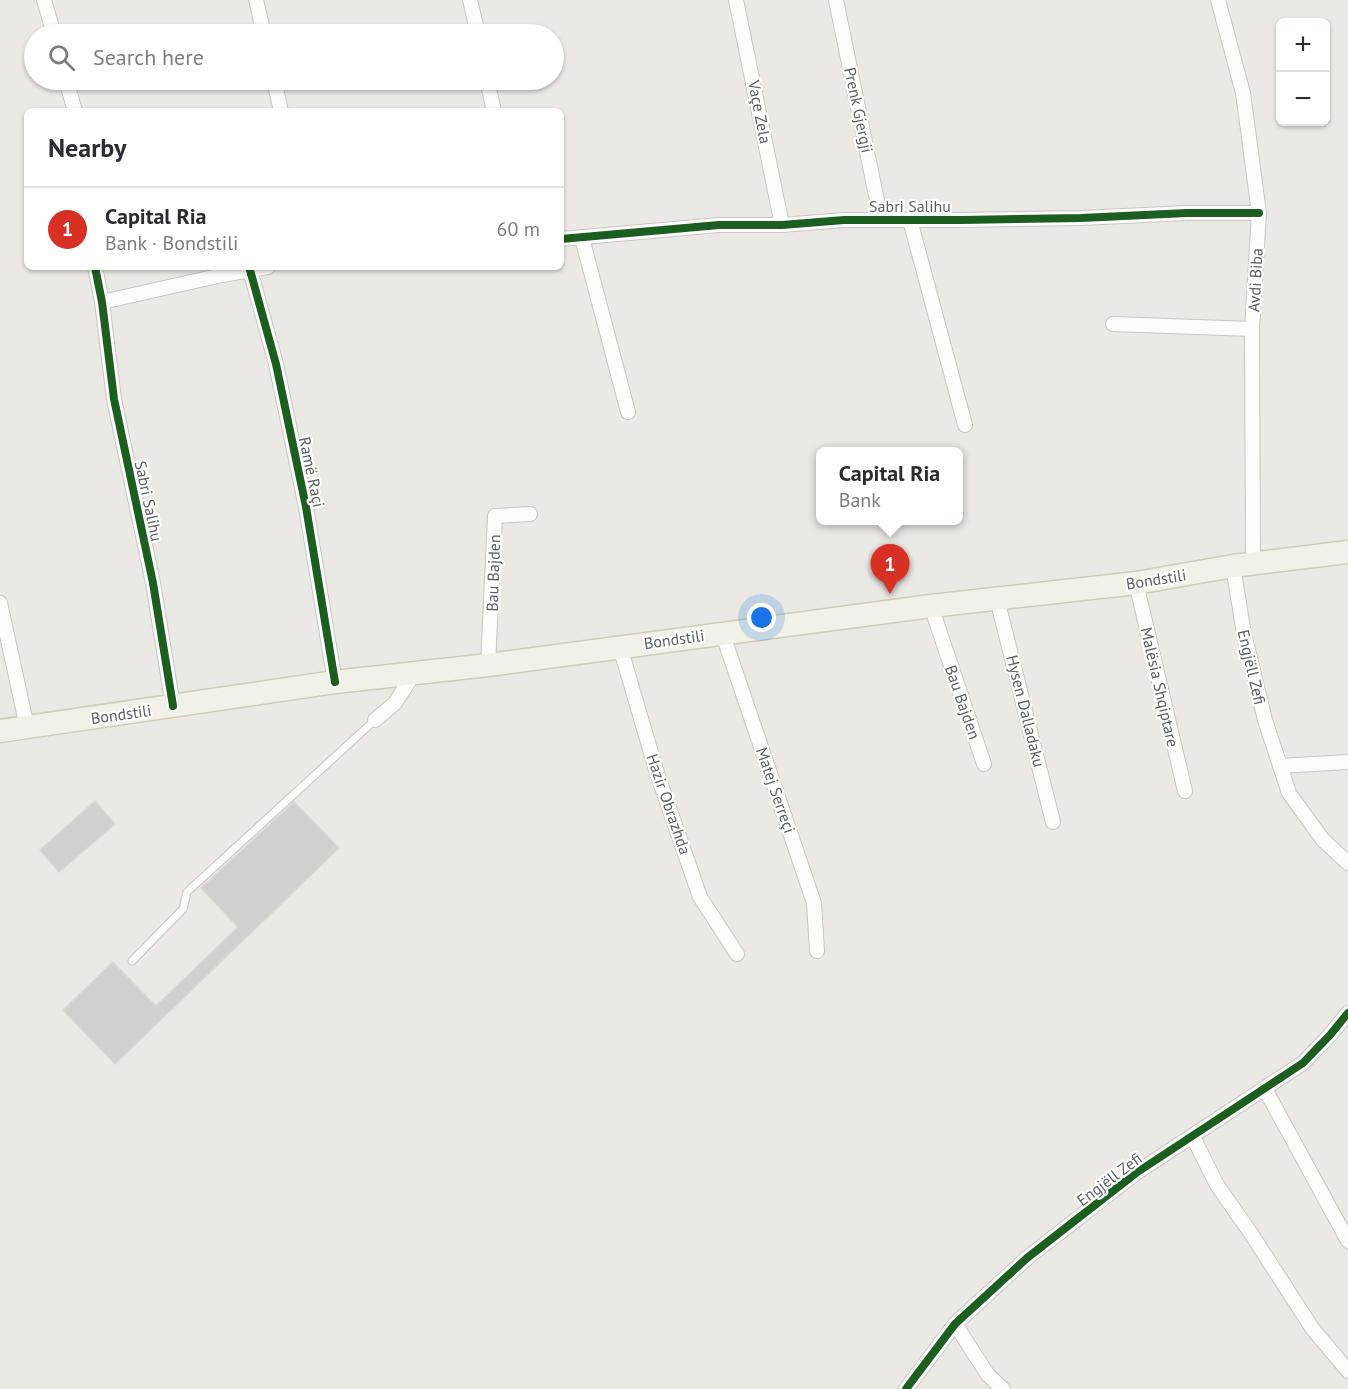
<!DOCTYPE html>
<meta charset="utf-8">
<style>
body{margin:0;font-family:"PT Sans",sans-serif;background:#f2f2f3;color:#2b2b33}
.controls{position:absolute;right:18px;top:18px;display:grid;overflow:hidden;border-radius:9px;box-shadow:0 2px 4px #0004}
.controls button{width:54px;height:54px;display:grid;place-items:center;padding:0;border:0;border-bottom:2px solid #e1e1e2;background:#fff;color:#2b2b33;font:30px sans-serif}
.you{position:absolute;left:762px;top:618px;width:21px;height:21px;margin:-15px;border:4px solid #fff;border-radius:50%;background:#1a73e8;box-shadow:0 0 0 9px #1a73e833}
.badge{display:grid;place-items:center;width:39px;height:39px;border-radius:50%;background:#d93025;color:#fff;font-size:20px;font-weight:700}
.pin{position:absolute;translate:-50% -50px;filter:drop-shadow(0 2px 3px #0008)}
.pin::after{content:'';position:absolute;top:32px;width:21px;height:18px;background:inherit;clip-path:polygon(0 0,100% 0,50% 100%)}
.popup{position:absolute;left:816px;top:447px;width:147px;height:78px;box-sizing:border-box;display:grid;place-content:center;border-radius:9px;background:#fff;filter:drop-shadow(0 2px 4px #0005);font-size:20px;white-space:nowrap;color:#7c7c81}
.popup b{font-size:22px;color:#2b2b33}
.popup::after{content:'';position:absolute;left:50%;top:100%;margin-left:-12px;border:12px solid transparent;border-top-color:#fff}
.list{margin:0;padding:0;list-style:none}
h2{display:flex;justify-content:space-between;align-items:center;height:78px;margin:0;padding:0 24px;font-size:26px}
h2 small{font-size:20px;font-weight:400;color:#7c7c81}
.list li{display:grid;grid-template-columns:39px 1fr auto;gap:18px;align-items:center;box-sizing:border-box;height:84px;padding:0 24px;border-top:2px solid #e1e1e2}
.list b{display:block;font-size:22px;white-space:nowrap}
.list p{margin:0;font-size:20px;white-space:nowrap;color:#7c7c81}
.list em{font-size:20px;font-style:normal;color:#7c7c81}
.icon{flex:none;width:33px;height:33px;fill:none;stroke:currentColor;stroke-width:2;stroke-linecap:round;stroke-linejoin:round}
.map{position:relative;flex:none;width:1348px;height:1389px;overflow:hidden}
.search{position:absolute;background:#fff;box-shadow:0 2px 4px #0004;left:24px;top:24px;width:540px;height:66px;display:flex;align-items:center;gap:15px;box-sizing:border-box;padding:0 21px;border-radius:33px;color:#7c7c81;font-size:22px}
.panel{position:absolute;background:#fff;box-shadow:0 2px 4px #0004;left:24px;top:108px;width:540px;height:162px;border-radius:9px}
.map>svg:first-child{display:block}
.building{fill:#d1d0ce;stroke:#d9d8d4;stroke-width:1.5}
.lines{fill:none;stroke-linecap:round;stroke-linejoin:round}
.service-casing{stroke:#c7c6c5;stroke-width:9}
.minor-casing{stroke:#c7c6c5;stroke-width:16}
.primary-casing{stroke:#d0cbb4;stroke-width:25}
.service{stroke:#fcfcfb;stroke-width:7}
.minor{stroke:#fcfcfb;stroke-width:14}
.primary{stroke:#f1f1e7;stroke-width:22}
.cycleway-casing{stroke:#fff;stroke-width:11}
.cycleway{stroke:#1b5e20;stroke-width:8}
.labels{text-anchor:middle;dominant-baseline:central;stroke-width:4.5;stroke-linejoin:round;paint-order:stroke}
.street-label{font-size:16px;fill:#5b5d62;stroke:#fff}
</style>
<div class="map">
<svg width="1348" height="1389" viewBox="0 0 1348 1389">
<rect width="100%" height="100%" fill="#eae9e4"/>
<g class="building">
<polygon points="95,801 115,824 59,872 40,850"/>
<polygon points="294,802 339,848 115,1064 63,1010 113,962 156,1006 238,927 201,888"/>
</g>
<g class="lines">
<defs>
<polyline id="service" points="132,961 183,909 187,892 375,720"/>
<g id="minor">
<polyline points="44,0 54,34"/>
<polyline points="256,0 264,34"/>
<polyline points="470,0 478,34"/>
<polyline points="736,0 782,225"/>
<polyline points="836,0 881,220"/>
<polyline points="1218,0 1243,93 1259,213 1252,329 1253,564"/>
<polyline points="66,80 75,111"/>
<polyline points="274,80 281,111"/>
<polyline points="487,80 494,111"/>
<polyline points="910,220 965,425"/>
<polyline points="582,238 628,412"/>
<polyline points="561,239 719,225 782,225 844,220 961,220 1081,218 1187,213 1259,213"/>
<polyline points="95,267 102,302 114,399 153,583 173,706"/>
<polyline points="250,270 276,364 306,507 335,682"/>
<polyline points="102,302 222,275 268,267"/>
<polyline points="1113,324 1252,329"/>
<polyline points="1233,566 1244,634 1265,720 1289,793 1323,840 1348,863"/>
<polyline points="1136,583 1185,791"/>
<polyline points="997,599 1053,822"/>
<polyline points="0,603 27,727"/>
<polyline points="931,606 984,764"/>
<polyline points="722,632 814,903 817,951"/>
<polyline points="620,647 657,773 700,897 737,954"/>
<polyline points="488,665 495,516 530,514"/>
<polyline points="375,720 395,703 415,672"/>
<polyline points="1280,766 1348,762"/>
<polyline points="1265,1089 1348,1241"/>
<polyline points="1193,1137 1217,1185 1250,1232 1312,1328 1348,1371"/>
<polyline points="955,1324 988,1375 1003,1389"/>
<polyline points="906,1389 955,1324 1027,1258 1136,1173 1303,1063 1330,1035 1348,1013"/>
</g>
<polyline id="primary" points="0,731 335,682 488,665 931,606 1136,583 1233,566 1348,552"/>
</defs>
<use href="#service" class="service-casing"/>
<use href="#minor" class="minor-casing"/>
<use href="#primary" class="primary-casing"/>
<use href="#service" class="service"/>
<use href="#minor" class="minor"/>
<use href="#primary" class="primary"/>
<defs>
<g id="cycleway">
<polyline points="561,239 719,225 782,225 844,220 961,220 1081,218 1187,213 1259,213"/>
<polyline points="95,267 102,302 114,399 153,583 173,706"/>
<polyline points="250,270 276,364 306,507 335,682"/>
<polyline points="906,1389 955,1324 1027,1258 1136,1173 1303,1063 1330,1035 1348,1013"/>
</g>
</defs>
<use href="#cycleway" class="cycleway-casing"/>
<use href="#cycleway" class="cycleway"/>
</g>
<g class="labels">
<g class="street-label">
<text transform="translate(859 110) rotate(78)">Prenk Gjergji</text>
<text transform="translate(760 112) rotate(79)">Vaçe Zela</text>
<text x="910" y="206">Sabri Salihu</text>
<text transform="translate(1255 280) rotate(-87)">Avdi Biba</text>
<text transform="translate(312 472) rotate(78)">Ramë Raçi</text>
<text transform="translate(149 501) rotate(78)">Sabri Salihu</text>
<text transform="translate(493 573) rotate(-88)">Bau Bajden</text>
<text transform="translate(1156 579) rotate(-9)">Bondstili</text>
<text transform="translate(674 639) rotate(-8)">Bondstili</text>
<text transform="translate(1252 667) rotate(77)">Engjëll Zefi</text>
<text transform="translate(1160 687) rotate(77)">Malësia Shqiptare</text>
<text transform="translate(963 702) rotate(71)">Bau Bajden</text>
<text transform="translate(1026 711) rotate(76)">Hysen Dalladaku</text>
<text transform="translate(121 714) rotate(-8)">Bondstili</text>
<text transform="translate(776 790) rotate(71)">Matej Serreçi</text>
<text transform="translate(669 804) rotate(71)">Hazir Obrazhda</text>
<text transform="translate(1109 1179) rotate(-37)">Engjëll Zefi</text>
</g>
</g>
</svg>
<div class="controls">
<button>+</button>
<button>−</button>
</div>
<div class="you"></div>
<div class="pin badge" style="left:890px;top:594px">1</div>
<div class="popup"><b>Capital Ria</b>Bank</div>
<div class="search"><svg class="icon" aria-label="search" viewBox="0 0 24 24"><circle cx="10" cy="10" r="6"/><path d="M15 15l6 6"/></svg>Search here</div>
<section class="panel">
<h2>Nearby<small></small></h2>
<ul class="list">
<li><span class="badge">1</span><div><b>Capital Ria</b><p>Bank · Bondstili</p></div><em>60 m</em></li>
</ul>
</section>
</div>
